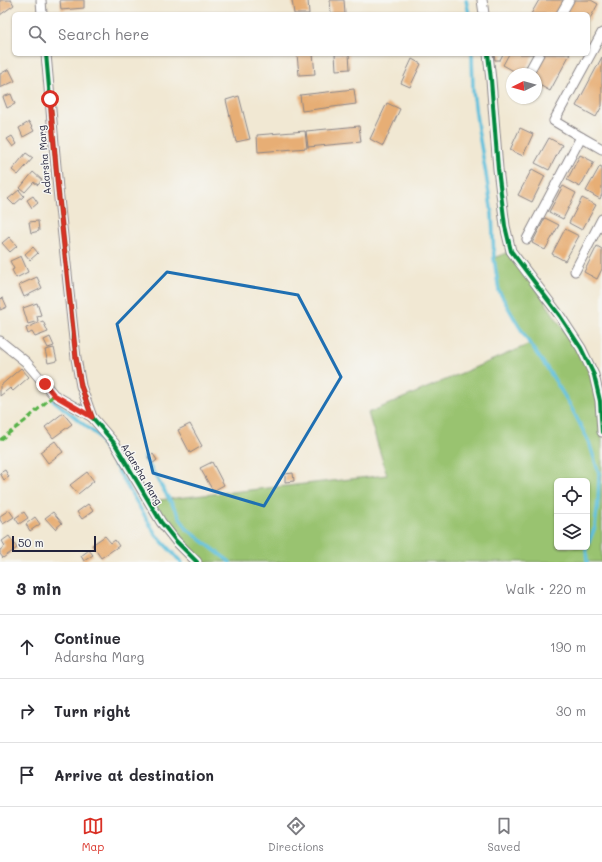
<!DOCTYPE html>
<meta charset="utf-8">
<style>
body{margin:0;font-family:Mali,sans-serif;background:#f7f7f7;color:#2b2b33}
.controls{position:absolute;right:12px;bottom:12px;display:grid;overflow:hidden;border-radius:6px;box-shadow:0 1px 3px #0004}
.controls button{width:36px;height:36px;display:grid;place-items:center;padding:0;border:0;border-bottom:1px solid #e1e1e2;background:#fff;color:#2b2b33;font:20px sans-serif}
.compass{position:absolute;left:506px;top:68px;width:36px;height:36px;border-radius:50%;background:#fff;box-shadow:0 1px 3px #0004;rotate:265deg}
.scale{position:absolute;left:12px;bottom:10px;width:84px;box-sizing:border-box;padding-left:4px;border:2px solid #22223b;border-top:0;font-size:11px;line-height:14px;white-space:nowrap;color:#22223b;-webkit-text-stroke:3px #f6f6f2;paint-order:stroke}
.stop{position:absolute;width:12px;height:12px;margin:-9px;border:3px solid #d93025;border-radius:50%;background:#fff}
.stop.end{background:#d93025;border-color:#fff;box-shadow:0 1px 4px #0008}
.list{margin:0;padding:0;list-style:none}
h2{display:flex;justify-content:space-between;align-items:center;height:52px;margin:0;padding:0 16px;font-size:17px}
h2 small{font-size:13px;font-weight:400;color:#7c7c81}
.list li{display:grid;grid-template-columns:26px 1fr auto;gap:12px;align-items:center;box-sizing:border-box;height:64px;padding:0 16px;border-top:1px solid #e1e1e2}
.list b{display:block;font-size:15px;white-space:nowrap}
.list p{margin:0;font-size:13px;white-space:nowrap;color:#7c7c81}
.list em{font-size:13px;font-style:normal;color:#7c7c81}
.icon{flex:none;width:22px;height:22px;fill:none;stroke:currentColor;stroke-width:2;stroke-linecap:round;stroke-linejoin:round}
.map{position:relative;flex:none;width:602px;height:562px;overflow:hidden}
.search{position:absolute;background:#fff;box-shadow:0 1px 3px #0004;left:12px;right:12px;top:12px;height:44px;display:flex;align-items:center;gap:10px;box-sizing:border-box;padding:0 14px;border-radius:6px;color:#7c7c81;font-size:15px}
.sheet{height:244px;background:#fff}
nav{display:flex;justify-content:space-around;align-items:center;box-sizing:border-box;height:56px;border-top:1px solid #e1e1e2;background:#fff;font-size:11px;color:#7c7c81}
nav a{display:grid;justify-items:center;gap:2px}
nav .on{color:#d93025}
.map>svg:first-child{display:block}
.green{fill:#99c36f;stroke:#5e7255;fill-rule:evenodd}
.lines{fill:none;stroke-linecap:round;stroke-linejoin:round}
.stream{stroke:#5ec0dc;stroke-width:3.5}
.building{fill:#e7ae75}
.minor-casing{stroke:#8a8587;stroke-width:11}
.minor{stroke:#fff;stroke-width:9}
.quiet{stroke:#55b146;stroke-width:3;stroke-dasharray:6 3;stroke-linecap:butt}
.cycleway-casing{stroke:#f6f6f2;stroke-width:6}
.cycleway{stroke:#00873e;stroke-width:4}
.route{stroke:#d93025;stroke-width:5}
.marked{fill:none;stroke:#1f6fb2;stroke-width:3;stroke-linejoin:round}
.labels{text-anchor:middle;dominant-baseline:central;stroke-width:3;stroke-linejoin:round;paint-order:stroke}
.street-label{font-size:10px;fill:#22223b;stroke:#f6f6f2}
</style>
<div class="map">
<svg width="602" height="562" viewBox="0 0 602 562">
<rect width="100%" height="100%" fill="#f6f6f2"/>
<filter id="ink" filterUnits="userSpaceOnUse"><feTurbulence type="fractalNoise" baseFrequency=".025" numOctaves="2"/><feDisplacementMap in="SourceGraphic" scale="8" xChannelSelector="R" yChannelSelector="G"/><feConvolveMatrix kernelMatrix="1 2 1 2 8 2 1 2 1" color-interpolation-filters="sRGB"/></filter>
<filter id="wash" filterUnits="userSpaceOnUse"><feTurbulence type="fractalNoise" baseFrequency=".012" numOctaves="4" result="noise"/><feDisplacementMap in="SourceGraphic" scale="16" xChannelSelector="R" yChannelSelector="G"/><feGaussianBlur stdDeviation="0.9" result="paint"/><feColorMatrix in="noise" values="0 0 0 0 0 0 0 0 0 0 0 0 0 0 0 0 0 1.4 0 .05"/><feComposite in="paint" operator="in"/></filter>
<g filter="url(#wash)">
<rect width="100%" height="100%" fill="#f1e8d3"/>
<path class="green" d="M511,251L594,375L602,432V562H197L149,501L387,475L368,413L530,344L513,316L499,291L494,258ZM557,481H587V547H557Z"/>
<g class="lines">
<g class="stream">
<polyline points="466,0 469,14"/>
<polyline points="472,54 473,91 478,129 486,174 492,214 494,258 499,291 513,316 530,344 551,374 570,405 589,442 599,474 598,501 595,527 587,547"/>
<polyline points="53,400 97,435 156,535 181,562"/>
<polyline points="144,457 187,529 230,562"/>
<polyline points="587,562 586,549 587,547"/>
</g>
</g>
<g id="blocks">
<g class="building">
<polygon points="0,0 11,0 14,5 0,15"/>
<polygon points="60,0 84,0 84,8 61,10"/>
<polygon points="292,0 308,0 309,14 294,14"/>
<polygon points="330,0 344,0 345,14 331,14"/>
<polygon points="539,0 564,0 556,14 531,14"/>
<polygon points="573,0 591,0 598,4 588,22 588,14 565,14"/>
<polygon points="297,54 313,54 315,74 299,75"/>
<polygon points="335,54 349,54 350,69 336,70"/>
<polygon points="494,54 503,54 500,60 495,60"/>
<polygon points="509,54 534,54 523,74 519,74 503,65"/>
<polygon points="543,54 570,54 550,91 536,83 536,74 532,74"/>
<polygon points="602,57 602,106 596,117 576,106"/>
<polygon points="412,59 421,64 410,87 401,83"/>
<polygon points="9,69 15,81 0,88 0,74"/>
<polygon points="354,89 356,104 302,111 300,95"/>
<polygon points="11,94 15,104 7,108 3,97"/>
<polygon points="239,96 250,139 236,142 226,100"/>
<polygon points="387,103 400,109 383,146 370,139"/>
<polygon points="29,122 34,131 23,137 19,128"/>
<polygon points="359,126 361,142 308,147 306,131"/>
<polygon points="520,128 533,134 523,156 510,150"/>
<polygon points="305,131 307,148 258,152 257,135"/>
<polygon points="12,136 17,144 13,147 7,139"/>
<polygon points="549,138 562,145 549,170 535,163"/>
<polygon points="26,153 33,158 18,175 12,170"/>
<polygon points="580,155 594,162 580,187 567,180"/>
<polygon points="600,166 602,167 602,194 600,199 586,191"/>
<polygon points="532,169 545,176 532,202 518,195"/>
<polygon points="33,172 42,180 38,185 34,182 25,192 20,188"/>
<polygon points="563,186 576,193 563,219 549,212"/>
<polygon points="19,190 24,196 14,205 8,199"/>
<polygon points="33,196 38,203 32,208 27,200"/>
<polygon points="582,198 596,205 582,230 569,223"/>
<polygon points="545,218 559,225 545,250 532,243"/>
<polygon points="38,221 39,231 31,233 29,222"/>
<polygon points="565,229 579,236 565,261 552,254"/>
<polygon points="9,237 17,246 10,252 2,243"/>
<polygon points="597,246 602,249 602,269 597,279 584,272"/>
<polygon points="33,247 38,253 30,260 25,254"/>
<polygon points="21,256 28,272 16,278 12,270 14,269 10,261"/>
<polygon points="37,277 42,288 24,297 19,285"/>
<polygon points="3,298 7,307 0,310 0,299"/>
<polygon points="37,303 41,315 37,316 38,321 28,324 23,308"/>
<polygon points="43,321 48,332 35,337 32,332 28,334 26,328"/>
<polygon points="50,337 54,346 48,348 44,340"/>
<polygon points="54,348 57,361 48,363 45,350"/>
<polygon points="21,368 29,377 13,391 10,388 0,396 0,386"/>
<polygon points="63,413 72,424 53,438 45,427"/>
<polygon points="190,424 202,446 190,453 178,430"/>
<polygon points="55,441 63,452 48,463 40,452"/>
<polygon points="153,454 157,460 152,464 148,457"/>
<polygon points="212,462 224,485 213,491 200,468"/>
<polygon points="5,470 9,477 4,480 0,473"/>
<polygon points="87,472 94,481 78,494 70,485"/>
<polygon points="293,473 294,481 285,482 285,474"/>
<polygon points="88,504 93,511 82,519 77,512"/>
<polygon points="9,510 14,517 3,524 0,520 0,516"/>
<polygon points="24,512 28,518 19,524 15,518"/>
<polygon points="53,512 62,523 55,529 45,518"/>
<polygon points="35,517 40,524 30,531 26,524"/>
<polygon points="9,536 17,548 3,558 0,554 0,550 5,546 2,541"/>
<polygon points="105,536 111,543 115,540 119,546 101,558 92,545"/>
<polygon points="89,550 93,555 84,561 81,556"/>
</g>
</g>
</g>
<g filter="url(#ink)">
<use href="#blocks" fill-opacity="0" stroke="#8a8587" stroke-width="1"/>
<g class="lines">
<defs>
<g id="minor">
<polyline points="41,0 42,14"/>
<polyline points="482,0 484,14"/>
<polyline points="561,14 569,0"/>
<polyline points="602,33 554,121 581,137 602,149"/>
<polyline points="46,54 58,189 76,358 81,386 92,417 115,444 161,522 176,541 197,562"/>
<polyline points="488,54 491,80 498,169 505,226 511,251 560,316 581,348 594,375 600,401 602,432"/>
<polyline points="528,74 539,54"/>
<polyline points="527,239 581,137"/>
<polyline points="575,271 602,219"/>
<polyline points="0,341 26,362 54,395 92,417"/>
</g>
</defs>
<use href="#minor" class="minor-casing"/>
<use href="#minor" class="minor"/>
<polyline class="quiet" points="0,440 25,421 54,395"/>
<defs>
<g id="cycleway">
<polyline points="46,54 58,189 76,358 81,386 92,417 115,444 161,522 176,541 197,562"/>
<polyline points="488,54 491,80 498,169 505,226 511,251 560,316 581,348 594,375 600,401 602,432"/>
</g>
</defs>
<use href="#cycleway" class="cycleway-casing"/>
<use href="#cycleway" class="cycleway"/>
</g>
</g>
<g class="lines" filter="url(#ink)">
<polyline class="route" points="45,384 54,395 92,417 81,386 76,358 58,189 50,99"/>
</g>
<path class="marked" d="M167,272L298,295L341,377L264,506L153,473L117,324Z"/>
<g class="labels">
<g class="street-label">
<text transform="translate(44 160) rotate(-95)">Adarsha Marg</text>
<text transform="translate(142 474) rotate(59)">Adarsha Marg</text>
</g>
</g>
</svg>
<div class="controls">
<button><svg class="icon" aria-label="locate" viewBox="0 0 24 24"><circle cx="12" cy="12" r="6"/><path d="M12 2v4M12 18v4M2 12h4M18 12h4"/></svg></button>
<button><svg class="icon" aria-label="layers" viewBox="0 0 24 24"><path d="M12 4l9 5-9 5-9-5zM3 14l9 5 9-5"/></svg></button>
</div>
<svg class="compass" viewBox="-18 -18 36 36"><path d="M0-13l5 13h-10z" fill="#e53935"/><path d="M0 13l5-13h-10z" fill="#7c7c81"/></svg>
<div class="scale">50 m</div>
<div class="stop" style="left:50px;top:99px"></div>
<div class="stop end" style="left:45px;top:384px"></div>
<div class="search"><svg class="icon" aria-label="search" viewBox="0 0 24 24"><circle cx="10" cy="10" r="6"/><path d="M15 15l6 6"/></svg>Search here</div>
</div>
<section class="sheet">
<h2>3 min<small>Walk · 220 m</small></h2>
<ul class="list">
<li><svg class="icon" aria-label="ahead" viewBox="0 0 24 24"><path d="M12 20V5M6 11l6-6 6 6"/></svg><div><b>Continue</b><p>Adarsha Marg</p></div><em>190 m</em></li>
<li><svg class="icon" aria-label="right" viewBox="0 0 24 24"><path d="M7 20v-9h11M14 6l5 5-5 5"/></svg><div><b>Turn right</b></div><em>30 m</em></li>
<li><svg class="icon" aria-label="arrive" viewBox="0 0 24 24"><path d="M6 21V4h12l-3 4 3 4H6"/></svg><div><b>Arrive at destination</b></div></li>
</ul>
</section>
<nav>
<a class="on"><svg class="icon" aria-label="map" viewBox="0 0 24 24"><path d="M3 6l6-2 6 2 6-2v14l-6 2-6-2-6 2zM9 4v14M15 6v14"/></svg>Map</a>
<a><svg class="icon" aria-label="directions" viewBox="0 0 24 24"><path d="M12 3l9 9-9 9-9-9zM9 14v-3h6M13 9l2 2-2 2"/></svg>Directions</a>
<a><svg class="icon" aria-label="saved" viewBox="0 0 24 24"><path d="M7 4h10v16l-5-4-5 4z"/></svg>Saved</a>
</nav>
